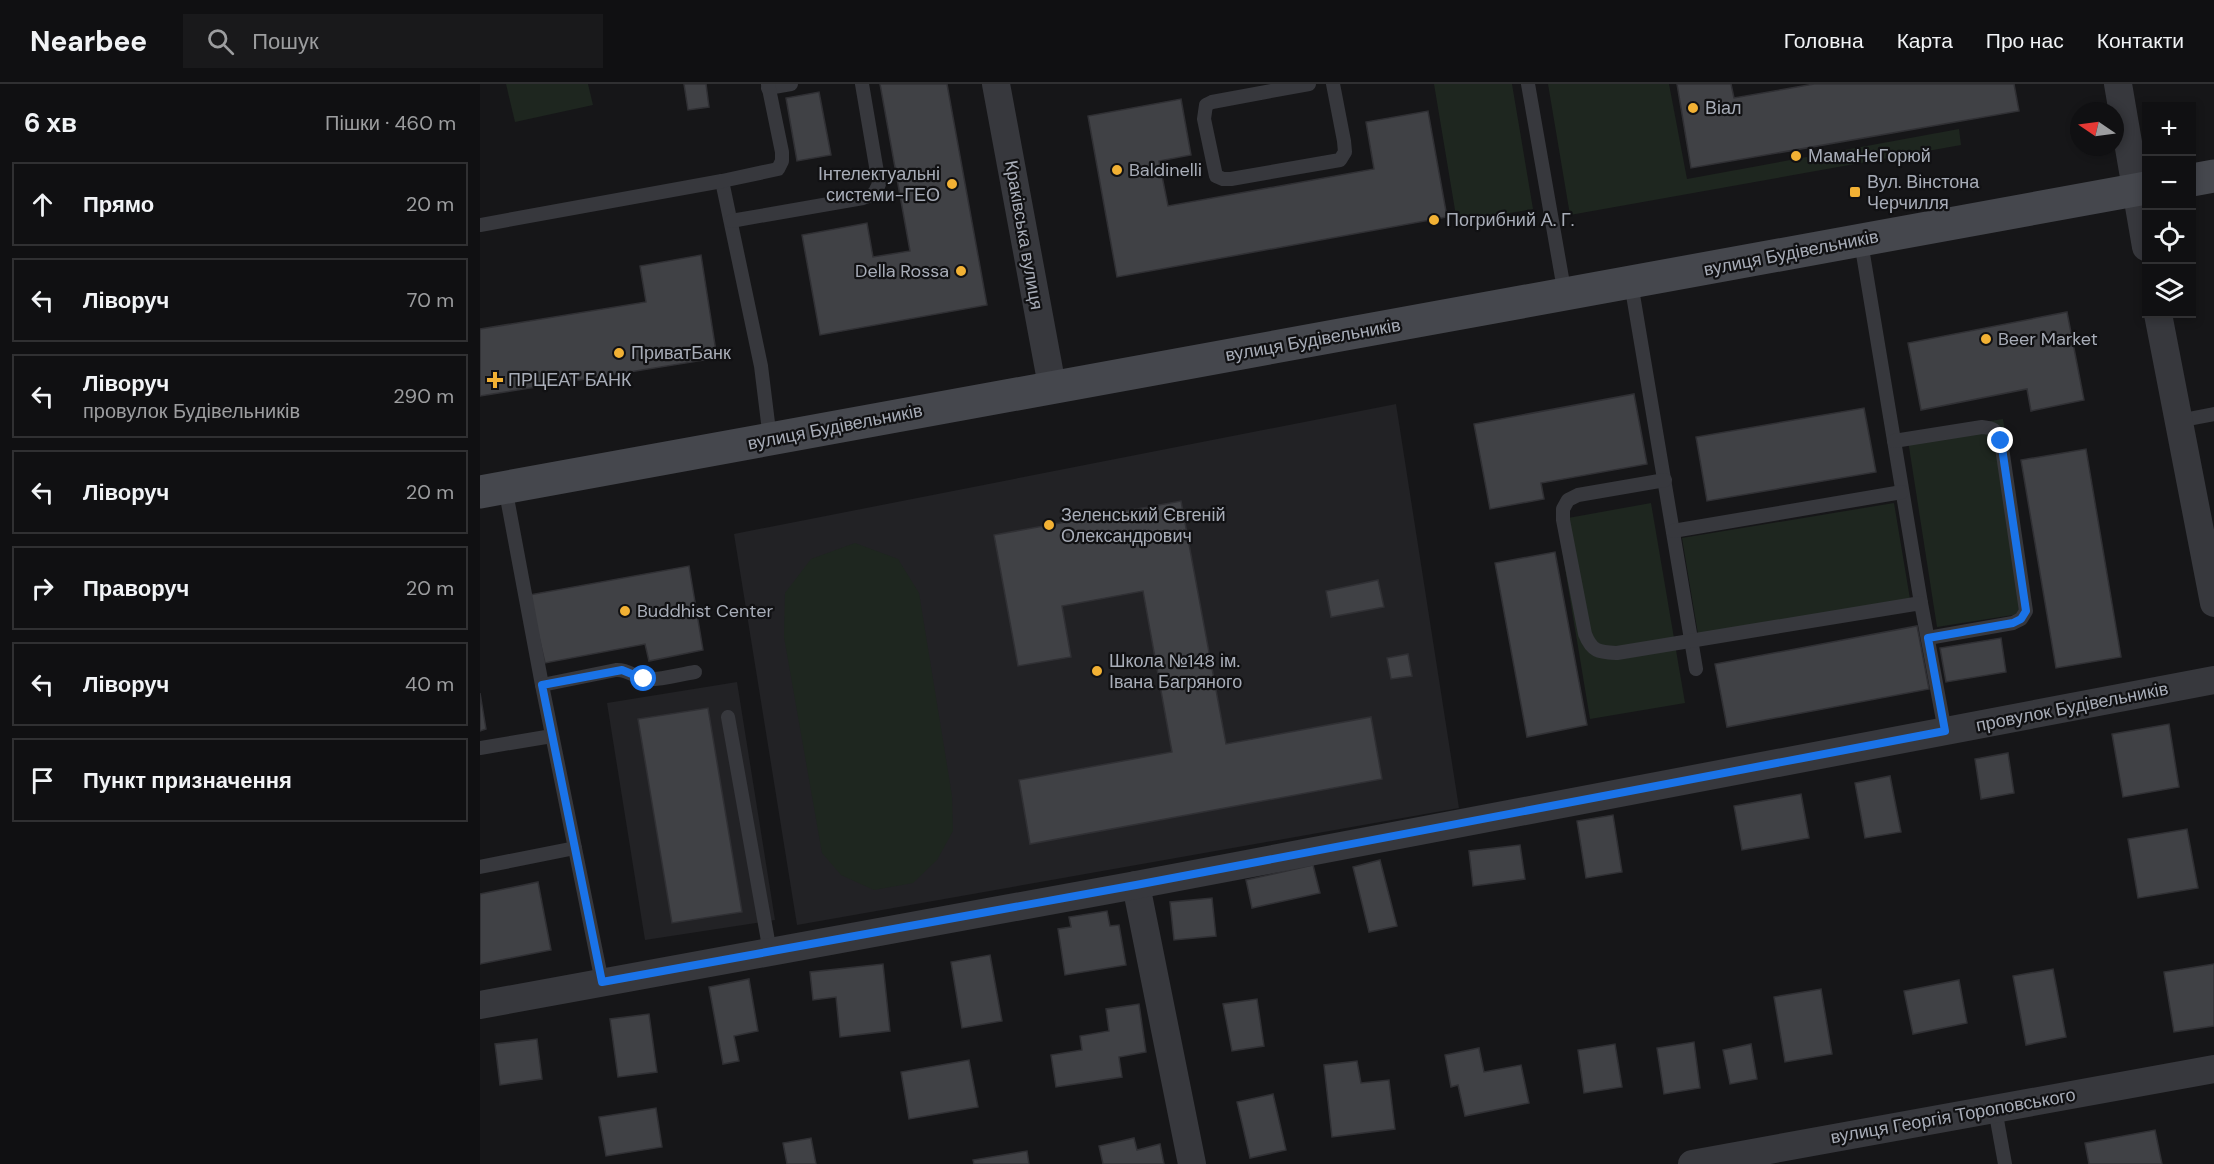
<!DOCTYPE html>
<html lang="uk">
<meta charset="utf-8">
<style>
body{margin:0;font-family:"DM Sans",sans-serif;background:#19191b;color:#f1f3f6}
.controls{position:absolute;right:18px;top:18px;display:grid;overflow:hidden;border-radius:0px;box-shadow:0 3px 9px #0003}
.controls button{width:54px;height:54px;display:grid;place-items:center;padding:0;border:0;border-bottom:2px solid #303032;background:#101012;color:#f1f3f6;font:30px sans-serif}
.compass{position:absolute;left:1590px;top:18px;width:54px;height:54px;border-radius:50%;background:#101012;box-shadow:0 3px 9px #0003;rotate:283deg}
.stop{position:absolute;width:18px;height:18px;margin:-14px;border:4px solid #1a73e8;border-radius:50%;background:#fff}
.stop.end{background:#1a73e8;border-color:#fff;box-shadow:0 2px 6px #0008}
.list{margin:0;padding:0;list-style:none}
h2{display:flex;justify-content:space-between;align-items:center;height:78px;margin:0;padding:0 24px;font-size:26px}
h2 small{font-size:20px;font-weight:400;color:#9c9d9f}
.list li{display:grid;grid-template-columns:39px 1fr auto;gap:18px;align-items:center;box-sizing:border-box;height:84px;margin:0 12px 12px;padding:0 12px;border:2px solid #303032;border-radius:0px}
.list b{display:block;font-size:22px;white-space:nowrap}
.list p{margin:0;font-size:20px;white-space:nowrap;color:#9c9d9f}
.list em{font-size:20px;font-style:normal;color:#9c9d9f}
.icon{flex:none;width:33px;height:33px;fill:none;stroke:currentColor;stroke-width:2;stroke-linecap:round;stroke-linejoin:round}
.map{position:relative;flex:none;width:1734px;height:1080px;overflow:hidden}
header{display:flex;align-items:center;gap:36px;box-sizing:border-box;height:84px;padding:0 30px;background:#101012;border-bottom:2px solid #303032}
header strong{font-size:28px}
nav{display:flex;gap:33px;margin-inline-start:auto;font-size:21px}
.search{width:420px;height:54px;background:#19191b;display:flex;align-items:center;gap:15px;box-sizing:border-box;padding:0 21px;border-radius:0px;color:#9c9d9f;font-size:22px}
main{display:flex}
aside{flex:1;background:#101012}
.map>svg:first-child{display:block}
.built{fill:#222225}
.green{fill:#1e261f}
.building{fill:#404145;stroke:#303034;stroke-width:1.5}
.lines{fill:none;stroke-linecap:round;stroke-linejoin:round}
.lane{stroke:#37383d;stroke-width:14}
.street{stroke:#37383d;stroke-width:28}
.secondary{stroke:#45474d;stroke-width:33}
.route{stroke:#1a73e8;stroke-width:8}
.poi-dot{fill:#f2b134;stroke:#111113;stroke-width:2}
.labels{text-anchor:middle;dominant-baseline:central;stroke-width:4.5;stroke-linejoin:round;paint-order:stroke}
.poi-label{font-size:18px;fill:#a8adb8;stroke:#111113;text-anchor:start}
.street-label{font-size:18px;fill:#a8adb8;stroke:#111113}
</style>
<header>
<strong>Nearbee</strong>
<div class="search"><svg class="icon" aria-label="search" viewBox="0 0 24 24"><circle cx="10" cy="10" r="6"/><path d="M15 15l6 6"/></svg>Пошук</div>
<nav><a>Головна</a><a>Карта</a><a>Про нас</a><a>Контакти</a></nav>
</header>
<main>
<aside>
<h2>6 хв<small>Пішки · 460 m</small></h2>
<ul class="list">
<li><svg class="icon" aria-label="ahead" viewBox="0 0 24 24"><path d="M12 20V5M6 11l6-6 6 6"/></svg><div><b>Прямо</b></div><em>20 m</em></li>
<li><svg class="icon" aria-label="left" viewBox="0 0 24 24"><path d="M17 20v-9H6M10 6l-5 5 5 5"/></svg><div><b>Ліворуч</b></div><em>70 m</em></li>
<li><svg class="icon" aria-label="left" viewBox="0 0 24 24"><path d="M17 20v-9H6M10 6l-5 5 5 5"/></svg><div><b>Ліворуч</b><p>провулок Будівельників</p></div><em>290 m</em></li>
<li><svg class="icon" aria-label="left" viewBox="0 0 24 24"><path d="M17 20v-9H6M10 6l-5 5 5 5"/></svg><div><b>Ліворуч</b></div><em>20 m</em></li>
<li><svg class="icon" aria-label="right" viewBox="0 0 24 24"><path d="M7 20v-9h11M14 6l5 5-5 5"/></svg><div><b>Праворуч</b></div><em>20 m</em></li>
<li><svg class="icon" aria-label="left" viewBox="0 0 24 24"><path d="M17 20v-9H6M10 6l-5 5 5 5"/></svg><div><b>Ліворуч</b></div><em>40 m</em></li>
<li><svg class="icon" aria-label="arrive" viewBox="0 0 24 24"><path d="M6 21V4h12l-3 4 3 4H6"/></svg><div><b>Пункт призначення</b></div></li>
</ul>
</aside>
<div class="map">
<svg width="1734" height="1080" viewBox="0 0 1734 1080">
<rect width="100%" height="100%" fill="#161618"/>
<g class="built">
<polygon points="916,320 979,724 317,841 254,450"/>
<polygon points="257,598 295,836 165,856 127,619"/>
</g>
<g class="green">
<polygon points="26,0 108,0 113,21 35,38"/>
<polygon points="954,0 1032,0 1053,125 977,138"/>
<polygon points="1068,0 1189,0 1207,95 1479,45 1481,61 1090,131"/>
<polygon points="1523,335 1552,528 1457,543 1427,350"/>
<polygon points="1171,419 1205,619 1110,635 1077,436"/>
<polygon points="1414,419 1430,515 1218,550 1202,454"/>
<polygon points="375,459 418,475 439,509 472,712 473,747 457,776 433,799 394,806 361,791 342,769 304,553 305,509 331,475"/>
</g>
<g class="building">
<polygon points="204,0 226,0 229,23 208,26"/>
<polygon points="400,0 467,0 507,221 340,251 322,151 387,139 393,173 430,167"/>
<polygon points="1197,0 1251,0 1254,14 1334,0 1534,0 1539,27 1211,84"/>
<polygon points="339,8 351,71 317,77 306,14"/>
<polygon points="701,15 711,71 679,77 688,122 894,85 886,38 948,27 967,133 637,193 608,32"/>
<polygon points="221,171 237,274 0,312 0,245 166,218 160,182"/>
<polygon points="1587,228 1604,316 1551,327 1547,305 1441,326 1428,259"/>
<polygon points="1154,310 1167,380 1061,399 1064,415 1010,425 994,340"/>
<polygon points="1384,324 1396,388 1227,417 1216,353"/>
<polygon points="1606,365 1641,573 1576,584 1541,376"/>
<polygon points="701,417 746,660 891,633 902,695 550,760 539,696 692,668 663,507 582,522 591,573 538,582 514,451"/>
<polygon points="1075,468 1107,641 1047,653 1015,479"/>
<polygon points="209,482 223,566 169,577 165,560 65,579 49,511"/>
<polygon points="898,496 904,523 851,533 846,507"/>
<polygon points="1437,542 1449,605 1247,643 1235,580"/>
<polygon points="1521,554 1526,588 1466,598 1460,564"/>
<polygon points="928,570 932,592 911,595 907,574"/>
<polygon points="0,609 6,645 0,647"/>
<polygon points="228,624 262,828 192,839 158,635"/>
<polygon points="1689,640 1699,703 1643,713 1632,650"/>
<polygon points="1528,669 1534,709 1501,715 1495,675"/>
<polygon points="1410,692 1421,748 1385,754 1375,699"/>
<polygon points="1321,710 1329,754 1262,766 1254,722"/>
<polygon points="1133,731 1142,788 1106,794 1097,737"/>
<polygon points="1707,745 1718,804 1658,814 1648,755"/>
<polygon points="1040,761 1045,795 993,802 989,767"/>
<polygon points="900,776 917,842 889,848 873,783"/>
<polygon points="833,781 840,809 772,824 766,796"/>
<polygon points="58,798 71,866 0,880 0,810"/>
<polygon points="732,814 736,852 694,856 690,818"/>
<polygon points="627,827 630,842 639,841 646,881 585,891 578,845 591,843 589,833"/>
<polygon points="510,871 522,937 482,944 471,878"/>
<polygon points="403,880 410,947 360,953 356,913 333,916 330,888"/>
<polygon points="1734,880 1734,942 1694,948 1684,888"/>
<polygon points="1573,885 1586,953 1546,961 1533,892"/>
<polygon points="269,895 278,947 254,952 259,977 243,980 229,903"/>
<polygon points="1479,896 1487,939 1433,950 1424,907"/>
<polygon points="1341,905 1352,970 1305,978 1294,913"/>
<polygon points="777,915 784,962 752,967 743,920"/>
<polygon points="659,920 666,968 639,973 642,993 576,1003 571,971 602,966 600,952 629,947 626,925"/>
<polygon points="169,930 177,988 138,993 130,935"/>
<polygon points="57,955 62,995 20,1001 15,960"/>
<polygon points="1214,958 1220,1004 1184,1010 1177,964"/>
<polygon points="1135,960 1142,1003 1104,1009 1098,966"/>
<polygon points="1271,960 1277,995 1250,1000 1243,966"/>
<polygon points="999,964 1004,988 1041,981 1049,1019 985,1032 978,1001 971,1003 965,971"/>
<polygon points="489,976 498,1023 429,1035 421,988"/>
<polygon points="877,977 881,999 909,996 915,1045 852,1053 844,981"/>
<polygon points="793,1010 806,1066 770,1074 757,1018"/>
<polygon points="176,1024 182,1063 126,1072 119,1033"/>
<polygon points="1675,1046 1682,1080 1609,1080 1605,1059"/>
<polygon points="331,1054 336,1080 307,1080 303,1059"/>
<polygon points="654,1054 657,1066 680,1060 684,1080 623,1080 619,1062"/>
<polygon points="547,1067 549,1080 494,1080 493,1076"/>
</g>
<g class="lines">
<g class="lane">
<polyline points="829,0 732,18 726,21 724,35 736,92 743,95 751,95 860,76 865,68 864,57 853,0"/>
<polyline points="1048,0 1085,211"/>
<polyline points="288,4 311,0"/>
<polyline points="242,97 281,282 290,355"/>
<polyline points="251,137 383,114 394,110 399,100 382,0"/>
<polyline points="0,141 242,97 298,85 302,77 302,68 288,0"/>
<polyline points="1381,158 1441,519"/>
<polyline points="1151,199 1216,585"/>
<polyline points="1698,337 1734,330"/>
<path d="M1414,357L1502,343C1513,344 1517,346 1521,357L1546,527L1541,535L1533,539L1448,554"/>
<path d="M1185,396L1098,411L1088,416L1083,425V436L1105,550C1112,568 1119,568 1137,569L1441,519L1465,647"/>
<polyline points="25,403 62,601 122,898"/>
<polyline points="1193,447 1422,408"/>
<path d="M62,601L136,586C148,585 154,593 165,595C178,597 201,590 215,588"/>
<polyline points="248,633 290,868"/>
<polyline points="0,664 72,652"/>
<polyline points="0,783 95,764"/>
<polyline points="1515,1025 1525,1080"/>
</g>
<g class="street">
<polyline points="516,0 572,302"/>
<polyline points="1638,0 1666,163"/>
<polyline points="1678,230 1734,519"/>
<polyline points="656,801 712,1080"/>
<polyline points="0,921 656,801 1734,596"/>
<polyline points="1212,1080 1734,985"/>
</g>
<g class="secondary">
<polyline points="1712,96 1734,92"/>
<polyline points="0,408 1666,104"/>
</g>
</g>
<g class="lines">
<polyline class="route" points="164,595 142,586 62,601 122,898 656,801 1465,647 1448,554 1533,539 1541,535 1546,527 1521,357"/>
</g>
<g class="poi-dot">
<circle cx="1213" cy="24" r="6"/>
<circle cx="1316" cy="72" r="6"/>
<circle cx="637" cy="86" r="6"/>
<circle cx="472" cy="100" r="6"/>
<rect x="1369" y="102" width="12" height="12" rx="3"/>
<circle cx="954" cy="136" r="6"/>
<circle cx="481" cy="187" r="6"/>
<circle cx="1506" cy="255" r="6"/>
<circle cx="139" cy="269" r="6"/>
<path d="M12 287h6v6h6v6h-6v6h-6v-6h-6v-6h6z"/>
<circle cx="569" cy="441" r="6"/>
<circle cx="145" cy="527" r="6"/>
<circle cx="617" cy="587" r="6"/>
</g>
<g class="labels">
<g class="poi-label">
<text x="1225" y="24">Віал</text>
<text x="1328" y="72">МамаНеГорюй</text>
<text x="649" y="86">Baldinelli</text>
<text x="460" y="90" text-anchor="end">Інтелектуальні<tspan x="460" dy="21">системи-ГЕО</tspan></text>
<text x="1387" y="98">Вул. Вінстона<tspan x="1387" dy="21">Черчилля</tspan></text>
<text x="966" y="136">Погрибний А. Г.</text>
<text x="469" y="187" text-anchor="end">Della Rossa</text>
<text x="1518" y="255">Beer Market</text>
<text x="151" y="269">ПриватБанк</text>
<text x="28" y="296">ПРЦЕАТ БАНК</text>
<text x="581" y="431">Зеленський Євгеній<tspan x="581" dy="21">Олександрович</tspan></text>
<text x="157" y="527">Buddhist Center</text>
<text x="629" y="577">Школа №148 ім.<tspan x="629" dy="21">Івана Багряного</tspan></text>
</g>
<g class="street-label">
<text transform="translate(544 151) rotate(80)">Краківська вулиця</text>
<text transform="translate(1311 169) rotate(-11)">вулиця Будівельників</text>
<text transform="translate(833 256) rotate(-10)">вулиця Будівельників</text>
<text transform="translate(355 343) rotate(-11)">вулиця Будівельників</text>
<text transform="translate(1592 623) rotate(-11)">провулок Будівельників</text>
<text transform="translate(1473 1032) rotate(-10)">вулиця Георгія Тороповського</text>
</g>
</g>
</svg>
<div class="controls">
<button>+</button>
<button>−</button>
<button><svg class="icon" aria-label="locate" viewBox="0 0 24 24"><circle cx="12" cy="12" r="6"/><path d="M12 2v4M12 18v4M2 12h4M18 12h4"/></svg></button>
<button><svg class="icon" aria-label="layers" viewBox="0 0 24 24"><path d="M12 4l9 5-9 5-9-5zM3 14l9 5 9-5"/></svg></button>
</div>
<svg class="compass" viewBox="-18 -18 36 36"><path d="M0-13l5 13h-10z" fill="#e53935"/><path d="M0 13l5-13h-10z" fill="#9c9d9f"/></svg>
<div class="stop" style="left:164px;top:595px"></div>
<div class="stop end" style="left:1521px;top:357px"></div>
</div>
</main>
